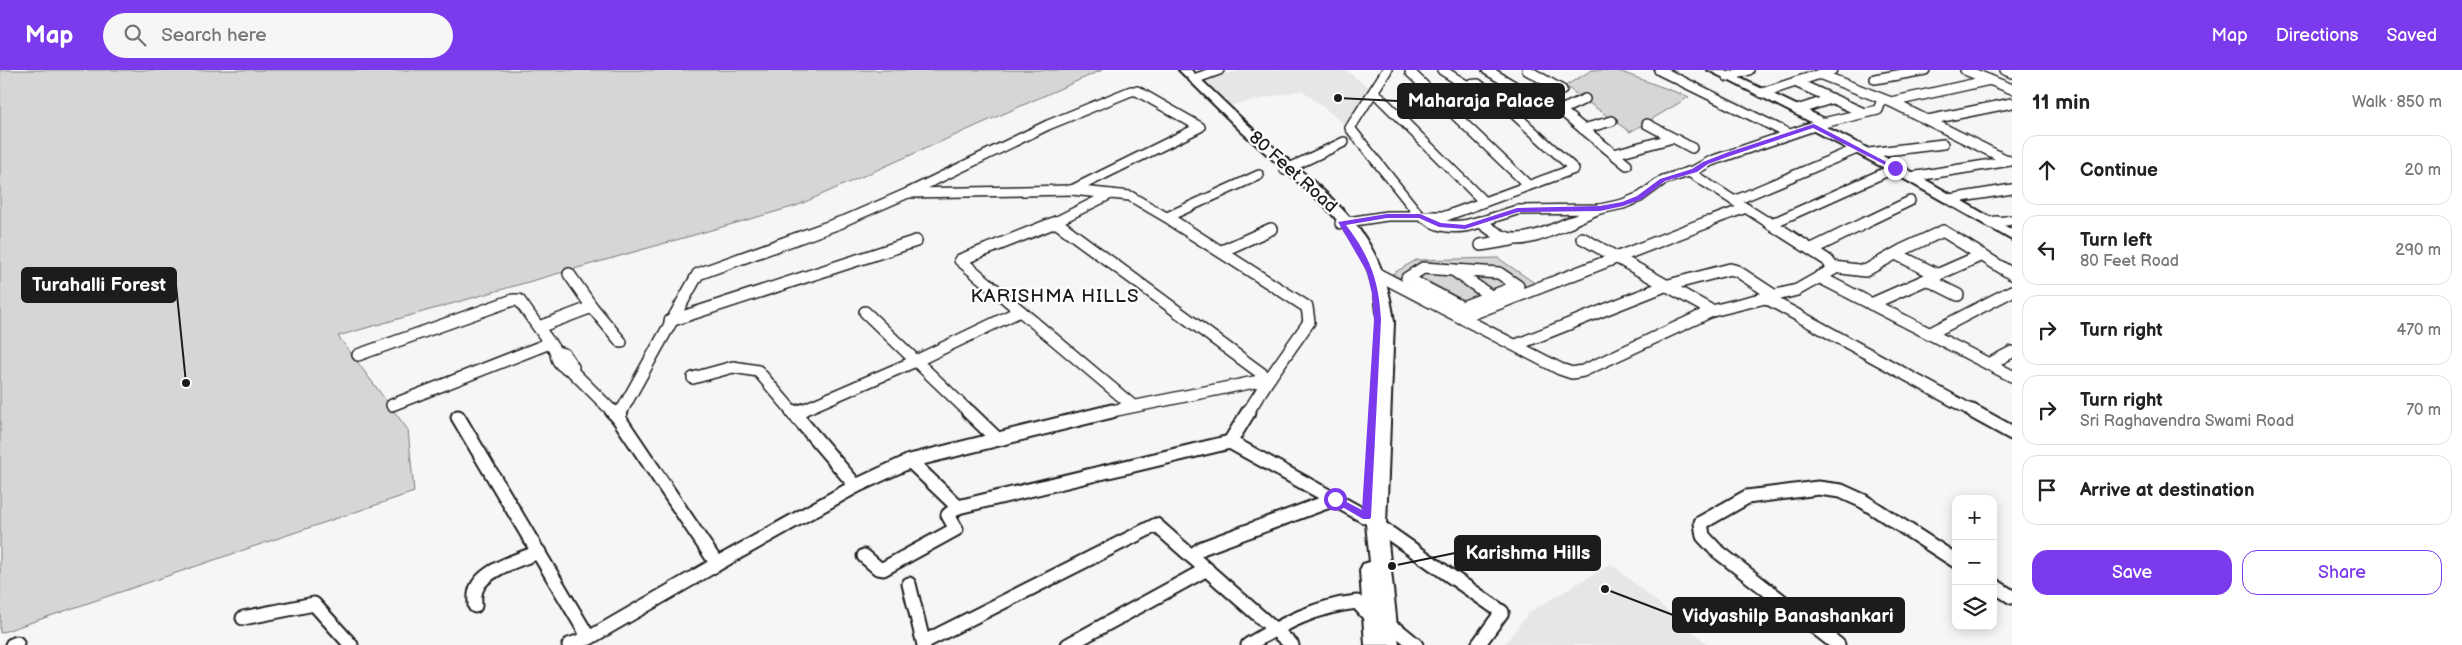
<!DOCTYPE html>
<meta charset="utf-8">
<style>
body{margin:0;font-family:"Balsamiq Sans",sans-serif;background:#f6f6f6;color:#222}
.controls{position:absolute;right:15px;bottom:15px;display:grid;overflow:hidden;border-radius:10px;box-shadow:0 2px 12px #0003}
.controls button{width:45px;height:45px;display:grid;place-items:center;padding:0;border:0;border-bottom:1px solid #e0e0e0;background:#fff;color:#222;font:25px sans-serif}
.stop{position:absolute;width:15px;height:15px;margin:-11px;border:4px solid #7c3aed;border-radius:50%;background:#fff}
.stop.end{background:#7c3aed;border-color:#fff;box-shadow:0 1px 5px #0008}
.list{margin:0;padding:0;list-style:none}
h2{display:flex;justify-content:space-between;align-items:center;height:65px;margin:0;padding:0 20px;font-size:21px}
h2 small{font-size:16px;font-weight:400;color:#767676}
.list li{display:grid;grid-template-columns:32px 1fr auto;gap:15px;align-items:center;box-sizing:border-box;height:70px;margin:0 10px 10px;padding:0 10px;border:1px solid #e0e0e0;border-radius:15px}
.list b{display:block;font-size:19px;white-space:nowrap}
.list p{margin:0;font-size:16px;white-space:nowrap;color:#767676}
.list em{font-size:16px;font-style:normal;color:#767676}
.actions{display:flex;gap:10px;padding:15px 20px}
.actions a{flex:1;padding:11px 0;border:1px solid #7c3aed;border-radius:15px;text-align:center;font-size:18px;color:#7c3aed}
.actions .main{background:#7c3aed;color:#fff}
.icon{flex:none;width:28px;height:28px;fill:none;stroke:currentColor;stroke-width:2;stroke-linecap:round;stroke-linejoin:round}
.map{position:relative;flex:none;width:2012px;height:575px;overflow:hidden}
header{display:flex;align-items:center;gap:30px;box-sizing:border-box;height:70px;padding:0 25px;background:#7c3aed;color:#fff}
header strong{font-size:24px}
nav{display:flex;gap:28px;margin-inline-start:auto;font-size:18px}
.search{width:350px;height:45px;background:#f6f6f6;display:flex;align-items:center;gap:12px;box-sizing:border-box;padding:0 18px;border-radius:28px;color:#767676;font-size:19px}
main{display:flex}
aside{flex:1;background:#fff}
.map>svg:first-child{display:block}
.built{fill:#e6e6e6}
.green{fill:#d6d6d6;stroke:#797979}
.lines{fill:none;stroke-linecap:round;stroke-linejoin:round}
.street-far2-casing{stroke:#1c1c1c;stroke-width:12}
.street-far1-casing{stroke:#1c1c1c;stroke-width:14}
.street-casing{stroke:#1c1c1c;stroke-width:17}
.secondary-casing{stroke:#1c1c1c;stroke-width:4}
.street-far2{stroke:#fff;stroke-width:9}
.street-far1{stroke:#fff;stroke-width:11}
.street{stroke:#fff;stroke-width:13}
.secondary{fill:#fff;fill-rule:evenodd}
.route{fill:#7c3aed}
.labels{text-anchor:middle;dominant-baseline:central;stroke-width:4.5;stroke-linejoin:round;paint-order:stroke}
.street-label{font-size:18px;fill:#1c1c1c;stroke:#fff}
.neighbourhood-label{font-size:19px;letter-spacing:1px;fill:#1c1c1c;stroke:#fff}
.leader{fill:none;stroke:#1c1c1c;stroke-width:2}
.callout-dot{fill:#1c1c1c;stroke:#fff;stroke-width:2}
.callout{fill:#1c1c1c;stroke:#1c1c1c;stroke-width:2}
.callout-label{font-size:19px;text-anchor:middle;font-weight:bold;fill:#fff}
</style>
<header>
<strong>Map</strong>
<div class="search"><svg class="icon" aria-label="search" viewBox="0 0 24 24"><circle cx="10" cy="10" r="6"/><path d="M15 15l6 6"/></svg>Search here</div>
<nav><a>Map</a><a>Directions</a><a>Saved</a></nav>
</header>
<main>
<div class="map">
<svg width="2012" height="575" viewBox="0 0 2012 575">
<rect width="100%" height="100%" fill="#f6f6f6"/>
<filter id="ink" filterUnits="userSpaceOnUse"><feTurbulence type="fractalNoise" baseFrequency=".02" numOctaves="2"/><feDisplacementMap in="SourceGraphic" scale="10" xChannelSelector="R" yChannelSelector="G"/><feConvolveMatrix kernelMatrix="1 2 1 2 8 2 1 2 1" color-interpolation-filters="sRGB"/></filter>
<g filter="url(#ink)">
<g class="built">
<polygon points="1245,0 1345,0 1371,19 1344,54 1302,20 1228,36 1202,9"/>
<polygon points="1611,494 1709,575 1504,575 1528,543"/>
</g>
<g class="green">
<polygon points="0,0 1102,0 796,136 338,266 408,360 414,422 0,563"/>
<polygon points="1592,0 1616,0 1689,27 1630,62 1565,16"/>
<polygon points="1498,188 1536,214 1466,243 1392,204 1416,190"/>
</g>
<g class="lines">
<defs>
<g id="street-far2">
<polyline points="1387,0 1350,58 1420,146 1435,153"/>
<polyline points="1442,0 1466,15 1478,14 1501,32"/>
<polyline points="1487,0 1531,26"/>
<polyline points="1659,0 1789,64"/>
<polyline points="1965,0 2012,19"/>
<polyline points="2005,0 2012,3"/>
<polyline points="1410,2 1527,114"/>
<polyline points="1819,4 1891,32 2009,91"/>
<polyline points="1728,7 1749,0"/>
<polyline points="1194,9 1219,0"/>
<polyline points="1875,9 1925,0"/>
<polyline points="1795,12 1864,43"/>
<polyline points="1374,22 1483,131"/>
<polyline points="1762,23 1832,0"/>
<polyline points="1541,24 1627,95"/>
<polyline points="1891,32 1990,10"/>
<polyline points="1561,40 1585,29"/>
<polyline points="1797,40 1831,29"/>
<polyline points="1928,50 2012,33"/>
<polyline points="1647,54 1692,78"/>
<polyline points="1583,59 1612,51"/>
<polyline points="1869,83 1943,74"/>
<polyline points="1614,84 1673,68"/>
<polyline points="1285,100 1344,72"/>
<polyline points="1689,102 1769,153"/>
<polyline points="1911,107 2010,91"/>
<polyline points="1072,120 1130,126 1176,153"/>
<polyline points="908,123 1048,55 1131,21 1137,21 1200,57 1072,120"/>
<polyline points="908,123 1072,120"/>
<polyline points="1950,129 2012,119"/>
<polyline points="1734,131 1859,78"/>
<polyline points="1167,147 1259,105"/>
<polyline points="1056,152 1058,153"/>
<polyline points="1481,152 1483,153"/>
<polyline points="839,153 908,123"/>
<polyline points="1053,153 1111,124"/>
<polyline points="1341,153 1387,146 1446,146 1574,99 1501,32 1562,20 1527,0"/>
<polyline points="1476,153 1517,140 1600,139 1623,134 1640,127 1663,110 1695,100 1711,91 1823,53 1878,40 1882,29"/>
<polyline points="1568,153 1599,139"/>
<polyline points="1705,153 1746,138"/>
<polyline points="1773,153 1895,98"/>
<polyline points="1864,153 1910,131"/>
<polyline points="1991,153 2012,150"/>
</g>
<g id="street-far1">
<polyline points="1056,152 960,190 1133,336"/>
<polyline points="1056,152 1269,309 1248,342"/>
<path d="M1433,152C1448,159 1465,157 1480,152"/>
<path d="M1481,152C1489,158 1498,166 1508,168C1527,173 1554,159 1571,152"/>
<polyline points="1341,153 1347,152"/>
<polyline points="1991,153 1997,152"/>
<polyline points="1772,154 1776,152"/>
<polyline points="1582,168 1712,241"/>
<polyline points="1481,175 1511,170"/>
<polyline points="1812,179 1867,152"/>
<polyline points="1222,181 1271,159"/>
<polyline points="1896,184 1938,205"/>
<polyline points="1834,197 1865,201 1902,180 1943,161 2012,204"/>
<polygon points="1423,198 1499,203 1518,216 1462,237 1407,208"/>
<polyline points="1453,200 1495,229"/>
<polyline points="1379,205 1560,299 1572,303 1583,301 1712,241 1797,220 1834,199 1827,190 1768,152"/>
<polyline points="1819,207 2012,306"/>
<polyline points="1928,210 1958,225"/>
<polyline points="1766,228 1974,342"/>
<polyline points="1871,234 1982,185"/>
<polyline points="592,237 621,272"/>
<polyline points="865,242 969,342"/>
<polyline points="1464,247 1708,152"/>
<polyline points="670,251 916,171"/>
<polyline points="539,257 592,237 569,204"/>
<polyline points="1929,264 2012,221"/>
<polyline points="1516,275 1665,216 1730,199 1737,201 1775,226"/>
<polyline points="556,282 564,284 573,297 571,300"/>
<path d="M358,285L513,230H519L556,282C556,292 562,297 571,300L613,342"/>
<polyline points="1989,294 2012,282"/>
<polyline points="693,308 733,297 758,301 793,342"/>
<polyline points="392,335 550,273"/>
<polyline points="621,342 698,204 842,152"/>
<polyline points="798,342 918,290 1020,241"/>
<polyline points="1107,342 1269,309 1309,252 1307,237 1174,152"/>
</g>
<g id="street">
<polyline points="612,341 618,347"/>
<polyline points="621,341 618,347 717,494 856,416 910,391 1112,341"/>
<polyline points="792,341 856,416"/>
<polyline points="968,341 996,368"/>
<polyline points="1249,341 1230,372 1366,447"/>
<polyline points="1972,341 2012,363"/>
<polyline points="794,344 801,341"/>
<polyline points="458,347 589,568"/>
<polyline points="910,391 958,437 1230,372"/>
<polyline points="1376,454 1502,542 1478,575"/>
<polyline points="864,486 878,498 883,499 956,459 948,445 958,437"/>
<polyline points="1191,486 1202,478 1335,429"/>
<polyline points="909,514 924,575"/>
<polyline points="1993,515 2012,527"/>
<path d="M475,536C475,531 474,525 476,520C482,500 521,489 539,482"/>
<polyline points="243,548 314,534 351,575"/>
<polyline points="924,572 1156,455 1292,575"/>
<polyline points="12,575 17,573"/>
<polyline points="569,575 589,568 717,494"/>
<polyline points="1068,575 1207,499"/>
<path d="M1248,575C1283,554 1316,536 1357,532L1374,551L1399,561L1416,575"/>
<polyline points="1838,575 1716,480 1703,466 1701,453 1747,427 1818,418 1841,421 1863,431 1956,491"/>
</g>
<g id="secondary">
<path d="M1179,0H1191C1218,26 1244,52 1272,76C1336,132 1383,162 1394,252L1386,454L1399,575H1365L1360,500L1363,494L1370,492L1366,454L1378,252L1375,223L1367,197L1356,174L1342,156L1325,136L1242,62Z"/>
<polygon points="1708,0 1723,0 1827,50 1829,53 1824,56 1900,95 2012,160 2012,170 1890,101 1810,59 1808,56 1813,53"/>
</g>
</defs>
<use href="#street-far2" class="street-far2-casing"/>
<use href="#street-far1" class="street-far1-casing"/>
<use href="#street" class="street-casing"/>
<use href="#secondary" class="secondary-casing"/>
<use href="#street-far2" class="street-far2"/>
<use href="#street-far1" class="street-far1"/>
<use href="#street" class="street"/>
<use href="#secondary" class="secondary"/>
</g>
</g>
<path class="route" d="M1814,54L1898,98L1893,99L1813,58L1730,86L1708,94L1697,102L1665,111L1642,129L1623,136L1600,141L1518,142L1465,159L1439,157L1419,148H1387L1346,155C1370,186 1379,211 1381,250L1371,447L1370,449H1363L1332,431L1331,429L1335,426L1362,440L1374,250L1372,224L1367,202L1338,152L1387,144H1420L1441,153L1465,155L1517,138L1600,136L1622,132L1637,126L1660,109L1692,99L1703,92L1726,83Z"/>
<g class="labels">
<g class="street-label">
<text transform="translate(1293 102) rotate(42)">80 Feet Road</text>
</g>
<g class="neighbourhood-label">
<text x="1055" y="226">KARISHMA HILLS</text>
</g>
</g>
<path class="leader" d="M1338 28L1398 31M186 313L176 215M1392 496L1455 483M1605 519L1673 545"/>
<g class="callout-dot">
<circle cx="1338" cy="28" r="5"/>
<circle cx="186" cy="313" r="5"/>
<circle cx="1392" cy="496" r="5"/>
<circle cx="1605" cy="519" r="5"/>
</g>
<g class="callout">
<rect x="1398" y="14" width="166" height="34" rx="5"/>
<rect x="22" y="198" width="154" height="34" rx="5"/>
<rect x="1455" y="466" width="145" height="34" rx="5"/>
<rect x="1673" y="528" width="231" height="34" rx="5"/>
</g>
<g class="callout-label">
<text x="1481" y="37">Maharaja Palace</text>
<text x="99" y="221">Turahalli Forest</text>
<text x="1528" y="489">Karishma Hills</text>
<text x="1788" y="552">Vidyashilp Banashankari</text>
</g>
</svg>
<div class="controls">
<button>+</button>
<button>−</button>
<button><svg class="icon" aria-label="layers" viewBox="0 0 24 24"><path d="M12 4l9 5-9 5-9-5zM3 14l9 5 9-5"/></svg></button>
</div>
<div class="stop" style="left:1335px;top:429px"></div>
<div class="stop end" style="left:1895px;top:98px"></div>
</div>
<aside>
<h2>11 min<small>Walk · 850 m</small></h2>
<ul class="list">
<li><svg class="icon" aria-label="ahead" viewBox="0 0 24 24"><path d="M12 20V5M6 11l6-6 6 6"/></svg><div><b>Continue</b></div><em>20 m</em></li>
<li><svg class="icon" aria-label="left" viewBox="0 0 24 24"><path d="M17 20v-9H6M10 6l-5 5 5 5"/></svg><div><b>Turn left</b><p>80 Feet Road</p></div><em>290 m</em></li>
<li><svg class="icon" aria-label="right" viewBox="0 0 24 24"><path d="M7 20v-9h11M14 6l5 5-5 5"/></svg><div><b>Turn right</b></div><em>470 m</em></li>
<li><svg class="icon" aria-label="right" viewBox="0 0 24 24"><path d="M7 20v-9h11M14 6l5 5-5 5"/></svg><div><b>Turn right</b><p>Sri Raghavendra Swami Road</p></div><em>70 m</em></li>
<li><svg class="icon" aria-label="arrive" viewBox="0 0 24 24"><path d="M6 21V4h12l-3 4 3 4H6"/></svg><div><b>Arrive at destination</b></div></li>
</ul>
<div class="actions"><a class="main">Save</a><a>Share</a></div>
</aside>
</main>
